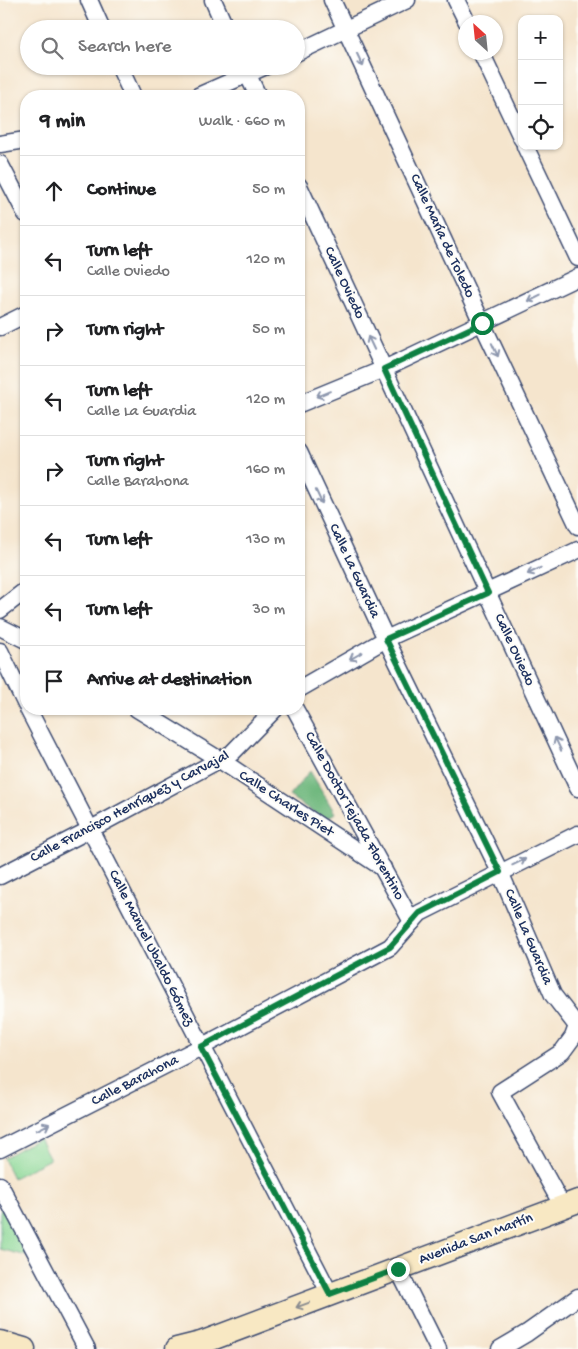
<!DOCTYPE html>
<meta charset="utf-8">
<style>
body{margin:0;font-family:"Gochi Hand",sans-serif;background:#f2f2f2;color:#202124}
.controls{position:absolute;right:15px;top:15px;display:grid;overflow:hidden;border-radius:10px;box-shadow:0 1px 4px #0004}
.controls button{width:45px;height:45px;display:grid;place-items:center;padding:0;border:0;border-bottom:1px solid #e0e0e0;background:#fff;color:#202124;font:25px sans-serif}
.compass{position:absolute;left:458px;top:15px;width:45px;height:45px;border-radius:50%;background:#fff;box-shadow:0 1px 4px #0004;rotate:333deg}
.stop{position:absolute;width:15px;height:15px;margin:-11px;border:4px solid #0b8043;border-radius:50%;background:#fff}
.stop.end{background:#0b8043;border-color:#fff;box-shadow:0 1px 5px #0008}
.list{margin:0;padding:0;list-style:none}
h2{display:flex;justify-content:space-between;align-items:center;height:65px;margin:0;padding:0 20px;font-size:21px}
h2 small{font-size:16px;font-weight:400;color:#757577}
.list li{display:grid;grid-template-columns:32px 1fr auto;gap:15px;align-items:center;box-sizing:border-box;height:70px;padding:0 20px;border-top:1px solid #e0e0e0}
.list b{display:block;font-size:19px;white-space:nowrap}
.list p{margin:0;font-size:16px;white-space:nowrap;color:#757577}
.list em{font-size:16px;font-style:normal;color:#757577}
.icon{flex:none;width:28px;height:28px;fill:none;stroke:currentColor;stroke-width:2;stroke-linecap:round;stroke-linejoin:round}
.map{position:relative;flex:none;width:578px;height:1349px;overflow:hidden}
.search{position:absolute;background:#fff;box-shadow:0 1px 4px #0004;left:20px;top:20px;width:285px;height:55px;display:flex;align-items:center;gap:12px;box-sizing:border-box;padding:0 18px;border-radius:28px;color:#757577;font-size:19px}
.panel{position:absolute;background:#fff;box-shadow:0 1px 4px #0004;left:20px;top:90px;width:285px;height:625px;border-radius:20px}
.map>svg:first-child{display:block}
.green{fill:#8ad794;stroke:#528379}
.forest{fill:#6fb87e;stroke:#45746e}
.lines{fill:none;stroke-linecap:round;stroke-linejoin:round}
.minor-casing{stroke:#3c4a6f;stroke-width:19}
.secondary-casing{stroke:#3c4a6f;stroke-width:25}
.minor{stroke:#fff;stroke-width:16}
.secondary{stroke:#f8e8c3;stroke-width:22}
.oneway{stroke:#8d97ae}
.oneway2{stroke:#8a8c90}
.route{stroke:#0b8043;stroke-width:6}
.labels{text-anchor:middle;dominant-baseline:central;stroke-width:4;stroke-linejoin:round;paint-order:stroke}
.street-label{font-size:15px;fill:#1b2f5e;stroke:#fdfcf7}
</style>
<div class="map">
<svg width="578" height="1349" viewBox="0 0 578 1349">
<rect width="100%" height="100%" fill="#fdfcf7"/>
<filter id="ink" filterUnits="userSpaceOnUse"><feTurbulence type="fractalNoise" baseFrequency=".02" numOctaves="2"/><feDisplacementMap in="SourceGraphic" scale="10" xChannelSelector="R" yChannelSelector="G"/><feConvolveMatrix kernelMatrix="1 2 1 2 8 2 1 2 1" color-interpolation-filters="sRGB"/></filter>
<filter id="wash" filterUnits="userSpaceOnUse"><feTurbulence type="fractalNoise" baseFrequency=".0096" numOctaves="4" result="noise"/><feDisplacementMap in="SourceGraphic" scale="20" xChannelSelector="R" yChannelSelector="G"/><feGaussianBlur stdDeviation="1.12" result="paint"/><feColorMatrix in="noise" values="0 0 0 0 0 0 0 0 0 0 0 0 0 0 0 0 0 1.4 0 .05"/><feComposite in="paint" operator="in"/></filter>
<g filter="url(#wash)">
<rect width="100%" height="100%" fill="#f5e5cd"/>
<g class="green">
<polygon points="39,1138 50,1159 13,1178 3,1158"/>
<polygon points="2,1207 27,1256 0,1249 0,1214"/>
</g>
<polygon class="forest" points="310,771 335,813 325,820 289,796"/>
</g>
<g filter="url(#ink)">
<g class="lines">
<defs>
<g id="minor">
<polyline points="89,0 102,29"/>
<polyline points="213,0 226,29"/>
<polyline points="332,0 482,323 578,526"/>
<polyline points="456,0 467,22"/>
<polyline points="481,52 522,139"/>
<polyline points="296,53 407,0"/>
<polyline points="119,66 133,96"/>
<polyline points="244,67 258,96"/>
<polyline points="198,96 266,66"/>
<polyline points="0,144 26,140"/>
<polyline points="525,146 578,258"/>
<polyline points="0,164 26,214"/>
<polyline points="299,186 578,788"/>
<polyline points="0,327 26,314"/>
<polyline points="299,404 384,369 578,277"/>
<polyline points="299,452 386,639 500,872 553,995 577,1026"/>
<polyline points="0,610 26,590"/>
<polyline points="0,627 26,640"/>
<polyline points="0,651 26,705"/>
<polyline points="299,689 386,639 578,550"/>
<polyline points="28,709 330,1294"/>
<polyline points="137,709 220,760 383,868"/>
<polyline points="295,709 412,922"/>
<polyline points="0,876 91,829 232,753 275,709"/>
<polyline points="0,1149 201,1047 390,947 420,913 578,834"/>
<polyline points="0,1185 87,1349"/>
<polyline points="563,1207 500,1092 562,1052 573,1037 577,1026"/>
<polyline points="398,1269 438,1349"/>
<polyline points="500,1349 527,1333 578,1297"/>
</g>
<g id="secondary">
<polyline points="0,1342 24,1349"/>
<polyline points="177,1349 201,1343 578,1201"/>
</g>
</defs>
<use href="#minor" class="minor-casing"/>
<use href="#secondary" class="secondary-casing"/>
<use href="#minor" class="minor"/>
<use href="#secondary" class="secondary"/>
</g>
<defs><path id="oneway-shaft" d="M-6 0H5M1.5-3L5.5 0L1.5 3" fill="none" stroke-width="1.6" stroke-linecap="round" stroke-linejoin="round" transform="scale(1.25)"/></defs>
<g class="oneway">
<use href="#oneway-shaft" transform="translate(360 60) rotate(65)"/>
<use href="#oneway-shaft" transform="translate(534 298) rotate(154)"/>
<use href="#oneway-shaft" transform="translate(371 343) rotate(-115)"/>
<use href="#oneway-shaft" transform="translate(495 350) rotate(65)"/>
<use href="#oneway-shaft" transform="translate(323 394) rotate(158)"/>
<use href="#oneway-shaft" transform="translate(319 497) rotate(65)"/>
<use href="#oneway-shaft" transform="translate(534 571) rotate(154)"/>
<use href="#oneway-shaft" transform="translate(356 656) rotate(150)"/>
<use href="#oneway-shaft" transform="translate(558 744) rotate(-115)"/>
<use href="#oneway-shaft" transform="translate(519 862) rotate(-26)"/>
<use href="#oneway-shaft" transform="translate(43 1127) rotate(-27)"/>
</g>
<use class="oneway2" href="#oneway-shaft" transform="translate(303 1305) rotate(160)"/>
</g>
<g class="lines" filter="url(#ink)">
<polyline class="route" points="398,1269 330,1294 201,1047 390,947 420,913 500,872 386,639 488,593 384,369 482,323"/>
</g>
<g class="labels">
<g class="street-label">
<text transform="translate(442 236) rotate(65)">Calle María de Toledo</text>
<text transform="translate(344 283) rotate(65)">Calle Oviedo</text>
<text transform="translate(354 571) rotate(65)">Calle La Guardia</text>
<text transform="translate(514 650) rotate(65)">Calle Oviedo</text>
<text transform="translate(286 804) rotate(33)">Calle Charles Piet</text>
<text transform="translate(130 807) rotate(-28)">Calle Francisco Henríquez y Carvajal</text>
<text transform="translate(354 816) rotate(61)">Calle Doctor Tejada Florentino</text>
<text transform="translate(528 937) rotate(67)">Calle La Guardia</text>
<text transform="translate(151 948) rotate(63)">Calle Manuel Ubaldo Gómez</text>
<text transform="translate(135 1081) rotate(-27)">Calle Barahona</text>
<text transform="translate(476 1239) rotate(-21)">Avenida San Martín</text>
</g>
</g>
</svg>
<div class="controls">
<button>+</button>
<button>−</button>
<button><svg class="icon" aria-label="locate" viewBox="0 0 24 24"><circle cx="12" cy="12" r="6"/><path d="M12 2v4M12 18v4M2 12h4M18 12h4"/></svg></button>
</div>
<svg class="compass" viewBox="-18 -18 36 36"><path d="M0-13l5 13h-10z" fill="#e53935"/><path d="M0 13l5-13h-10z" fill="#757577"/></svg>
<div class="stop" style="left:482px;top:323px"></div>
<div class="stop end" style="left:398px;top:1269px"></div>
<div class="search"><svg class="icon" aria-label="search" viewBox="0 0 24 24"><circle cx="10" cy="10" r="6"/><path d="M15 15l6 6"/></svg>Search here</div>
<section class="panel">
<h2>9 min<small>Walk · 660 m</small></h2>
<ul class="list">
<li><svg class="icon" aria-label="ahead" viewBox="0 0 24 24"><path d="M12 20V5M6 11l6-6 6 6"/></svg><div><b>Continue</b></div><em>50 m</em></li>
<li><svg class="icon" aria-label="left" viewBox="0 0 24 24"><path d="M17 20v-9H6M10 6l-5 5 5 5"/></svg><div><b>Turn left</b><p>Calle Oviedo</p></div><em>120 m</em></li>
<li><svg class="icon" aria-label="right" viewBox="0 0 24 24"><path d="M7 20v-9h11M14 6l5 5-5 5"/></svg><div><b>Turn right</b></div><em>50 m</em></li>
<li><svg class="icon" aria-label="left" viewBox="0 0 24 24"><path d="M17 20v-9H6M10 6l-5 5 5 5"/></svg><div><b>Turn left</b><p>Calle La Guardia</p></div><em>120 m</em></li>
<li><svg class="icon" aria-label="right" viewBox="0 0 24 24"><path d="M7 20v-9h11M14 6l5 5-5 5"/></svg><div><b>Turn right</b><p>Calle Barahona</p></div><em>160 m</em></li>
<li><svg class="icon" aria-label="left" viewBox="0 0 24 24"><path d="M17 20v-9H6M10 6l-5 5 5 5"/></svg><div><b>Turn left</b></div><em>130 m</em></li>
<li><svg class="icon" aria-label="left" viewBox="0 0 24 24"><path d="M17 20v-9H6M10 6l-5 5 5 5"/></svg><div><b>Turn left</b></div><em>30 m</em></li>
<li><svg class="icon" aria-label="arrive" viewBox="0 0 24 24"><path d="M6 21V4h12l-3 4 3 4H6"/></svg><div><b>Arrive at destination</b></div></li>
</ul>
</section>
</div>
